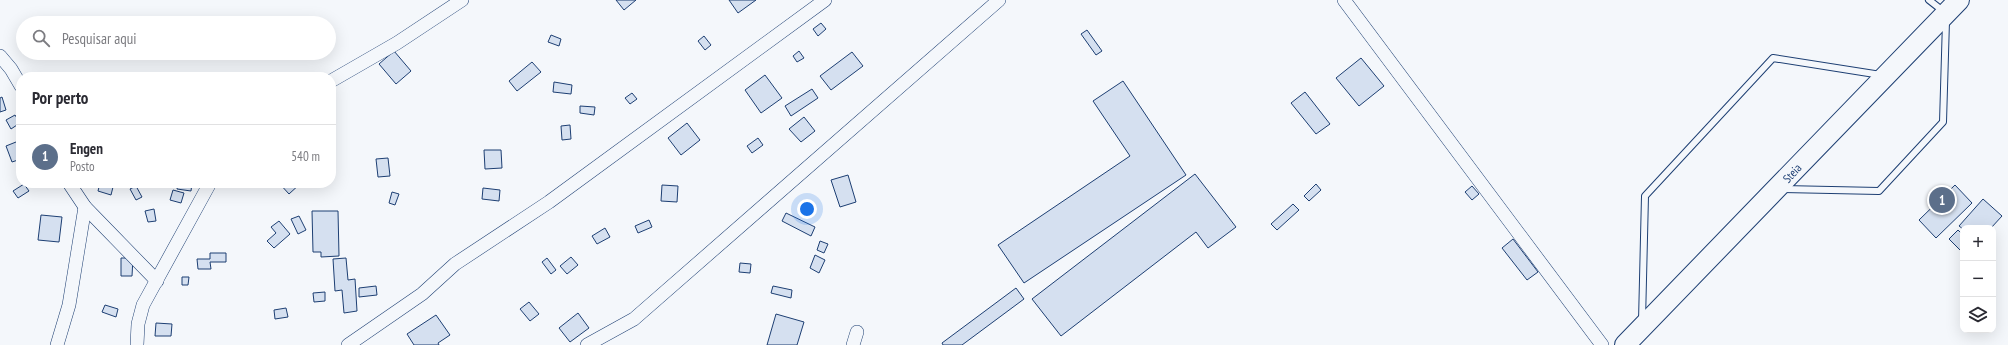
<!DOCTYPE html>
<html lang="pt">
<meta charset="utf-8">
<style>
body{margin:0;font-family:"PT Sans Narrow",sans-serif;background:#f7f7f7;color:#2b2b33}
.controls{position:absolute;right:12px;bottom:12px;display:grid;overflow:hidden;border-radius:8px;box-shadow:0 4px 16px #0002}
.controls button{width:36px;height:36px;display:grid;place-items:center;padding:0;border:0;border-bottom:1px solid #e1e1e2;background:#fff;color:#2b2b33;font:20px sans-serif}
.you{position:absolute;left:807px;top:209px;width:14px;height:14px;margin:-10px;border:3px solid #fff;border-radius:50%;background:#1a73e8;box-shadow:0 0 0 6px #1a73e833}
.badge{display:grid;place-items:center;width:26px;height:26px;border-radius:50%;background:#c62828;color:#fff;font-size:13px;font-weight:700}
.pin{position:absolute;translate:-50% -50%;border:2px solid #fff;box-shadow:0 1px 4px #0006}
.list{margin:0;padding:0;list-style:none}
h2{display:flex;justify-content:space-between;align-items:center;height:52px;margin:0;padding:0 16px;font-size:17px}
h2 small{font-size:13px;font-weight:400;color:#7c7c81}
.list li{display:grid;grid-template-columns:26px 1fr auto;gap:12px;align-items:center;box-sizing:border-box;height:64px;padding:0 16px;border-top:1px solid #e1e1e2}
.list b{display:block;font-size:15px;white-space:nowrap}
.list p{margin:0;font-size:13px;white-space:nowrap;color:#7c7c81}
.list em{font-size:13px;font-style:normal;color:#7c7c81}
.icon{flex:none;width:22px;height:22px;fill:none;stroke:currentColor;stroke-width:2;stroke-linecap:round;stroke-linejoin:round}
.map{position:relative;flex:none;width:2008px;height:345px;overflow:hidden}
.search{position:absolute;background:#fff;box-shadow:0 4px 16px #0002;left:16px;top:16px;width:320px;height:44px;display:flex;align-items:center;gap:10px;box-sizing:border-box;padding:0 14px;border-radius:22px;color:#7c7c81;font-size:15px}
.panel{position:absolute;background:#fff;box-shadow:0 4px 16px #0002;left:16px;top:72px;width:320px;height:116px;border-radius:16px}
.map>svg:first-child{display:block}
.building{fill:#d5e0f0;stroke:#1d3f73}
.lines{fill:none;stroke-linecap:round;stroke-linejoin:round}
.service-casing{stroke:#1d3f73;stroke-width:8}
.minor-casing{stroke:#1d3f73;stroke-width:14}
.primary-casing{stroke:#1d3f73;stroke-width:22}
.service{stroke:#f4f7fb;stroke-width:6}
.minor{stroke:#f4f7fb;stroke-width:13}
.primary{stroke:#f4f7fb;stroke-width:20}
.labels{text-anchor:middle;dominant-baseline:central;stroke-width:3;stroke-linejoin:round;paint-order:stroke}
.street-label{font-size:12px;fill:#1d3f73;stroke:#f4f7fb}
</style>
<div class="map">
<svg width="2008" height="345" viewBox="0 0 2008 345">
<rect width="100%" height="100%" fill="#f4f7fb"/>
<g class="building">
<polygon points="616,0 636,0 624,10"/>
<polygon points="729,0 756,0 738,13"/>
<polygon points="821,23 826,29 818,36 813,29"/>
<polygon points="1087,30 1102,51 1096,55 1081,34"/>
<polygon points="551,35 561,39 559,46 548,42"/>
<polygon points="704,36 711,45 705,50 698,41"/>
<polygon points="394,51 411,71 396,84 379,64"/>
<polygon points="799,51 804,58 797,62 793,56"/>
<polygon points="852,52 863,66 831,90 820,76"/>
<polygon points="1361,58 1384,86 1359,106 1336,78"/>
<polygon points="532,62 541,72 517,91 509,81"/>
<polygon points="765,75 782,98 761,113 745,90"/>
<polygon points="1123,81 1186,175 1024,283 998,245 1130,156 1093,101"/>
<polygon points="554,82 572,85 571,94 553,92"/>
<polygon points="812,89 818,98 791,116 785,106"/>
<polygon points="1305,92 1330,124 1316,134 1291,103"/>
<polygon points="632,93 637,99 630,104 625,98"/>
<polygon points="2,97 6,110 0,112 0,98"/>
<polygon points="580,106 595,107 594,115 580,113"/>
<polygon points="15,115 20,123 11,129 6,120"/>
<polygon points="804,117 815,131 801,142 789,129"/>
<polygon points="687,123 700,140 681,155 668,138"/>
<polygon points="570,125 571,139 562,140 561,126"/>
<polygon points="758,138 763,145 752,153 747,146"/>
<polygon points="21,140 21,159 12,162 6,146"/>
<polygon points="484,150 501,150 502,168 485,169"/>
<polygon points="388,158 390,176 378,177 376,159"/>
<polygon points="1195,174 1236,227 1208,248 1196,232 1061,336 1032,299"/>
<polygon points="848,175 856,202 840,207 831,180"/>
<polygon points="100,183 114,183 111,195 98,191"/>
<polygon points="178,183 192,183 191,191 177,189"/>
<polygon points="279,183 301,183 289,194"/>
<polygon points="24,184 29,191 18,198 13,191"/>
<polygon points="1316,184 1321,190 1309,201 1304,196"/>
<polygon points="662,185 678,186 677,202 661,201"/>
<polygon points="1955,185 1972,203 1936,238 1919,220"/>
<polygon points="136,186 142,197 136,200 130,189"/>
<polygon points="1472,186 1479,194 1472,200 1465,192"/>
<polygon points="483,188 500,190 499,201 482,199"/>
<polygon points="173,190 184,193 181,203 170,200"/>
<polygon points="392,192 399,194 395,205 389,203"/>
<polygon points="1983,199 2002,216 1991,228 1963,228 1963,229 1959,226"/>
<polygon points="1293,204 1299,210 1277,230 1271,224"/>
<polygon points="154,209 156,221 148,222 145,211"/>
<polygon points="312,211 338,211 339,256 321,257 321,252 313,252"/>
<polygon points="786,213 815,227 811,236 782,221"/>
<polygon points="41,215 62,217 59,242 38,240"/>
<polygon points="299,216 306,230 298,234 291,219"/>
<polygon points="649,220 652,227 638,233 635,226"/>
<polygon points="279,221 290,234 274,248 267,241 276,233 271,227"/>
<polygon points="605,228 610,237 597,244 592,236"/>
<polygon points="1958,230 1963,235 1963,253 1949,239"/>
<polygon points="1513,239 1538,272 1527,280 1502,248"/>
<polygon points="820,241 828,244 824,253 817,250"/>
<polygon points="210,253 226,253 226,262 210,262 211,269 198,269 197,259 210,259"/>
<polygon points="815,255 825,260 819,273 810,268"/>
<polygon points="571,257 578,265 567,274 560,266"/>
<polygon points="121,258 133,258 132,276 121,276"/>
<polygon points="346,258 348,280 355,279 357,311 344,313 342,290 335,291 333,259"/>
<polygon points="547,258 556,270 551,274 542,262"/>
<polygon points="740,263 751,264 750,273 739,272"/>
<polygon points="182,277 189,277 188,285 182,285"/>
<polygon points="376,286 377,295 359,297 359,288"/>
<polygon points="773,286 792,290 791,298 771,293"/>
<polygon points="1016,288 1024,299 962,345 943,345 942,343"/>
<polygon points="325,292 325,301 314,302 313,293"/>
<polygon points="529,302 539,314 530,321 520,309"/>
<polygon points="105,305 118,309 116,317 102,312"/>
<polygon points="286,308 288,317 275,319 274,310"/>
<polygon points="578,313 589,328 570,342 559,328"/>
<polygon points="776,314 804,322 797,345 767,345"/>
<polygon points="436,315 450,335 438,343 439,345 414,345 407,334"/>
<polygon points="156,323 172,324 171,336 155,336"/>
</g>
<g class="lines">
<defs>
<g id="service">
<polyline points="1929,0 1943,11"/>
<polyline points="1783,189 1879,191 1943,122 1946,21"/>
<polyline points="1642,321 1645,196 1773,58 1881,75"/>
</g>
<g id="minor">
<polyline points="1344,0 1602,345"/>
<polyline points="0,56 11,69 21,86"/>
<polyline points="331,81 397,43 462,0"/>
<polyline points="69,183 85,207 157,281"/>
<polyline points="57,345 69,305 85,207"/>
<polyline points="137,345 138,324 143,305 210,183"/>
<polyline points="348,345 422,294 455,264 549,202 825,0"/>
<polyline points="587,345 634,319 999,0"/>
<polyline points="853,345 857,332"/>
</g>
<polyline id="primary" points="1625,345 1959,0"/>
</defs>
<use href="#service" class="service-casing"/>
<use href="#minor" class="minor-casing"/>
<use href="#primary" class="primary-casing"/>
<use href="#service" class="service"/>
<use href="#minor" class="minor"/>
<use href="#primary" class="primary"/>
</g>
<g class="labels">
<g class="street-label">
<text transform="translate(1792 173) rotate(-47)">Steia</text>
</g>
</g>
</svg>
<div class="controls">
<button>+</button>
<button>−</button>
<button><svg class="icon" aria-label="layers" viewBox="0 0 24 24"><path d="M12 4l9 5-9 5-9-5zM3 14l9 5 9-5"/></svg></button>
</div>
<div class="you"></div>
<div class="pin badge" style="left:1942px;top:200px;background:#5c6f8a">1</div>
<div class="search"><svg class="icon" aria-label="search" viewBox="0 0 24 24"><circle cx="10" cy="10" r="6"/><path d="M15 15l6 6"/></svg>Pesquisar aqui</div>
<section class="panel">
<h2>Por perto<small></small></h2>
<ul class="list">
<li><span class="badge" style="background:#5c6f8a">1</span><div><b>Engen</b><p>Posto</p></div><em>540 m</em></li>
</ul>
</section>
</div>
